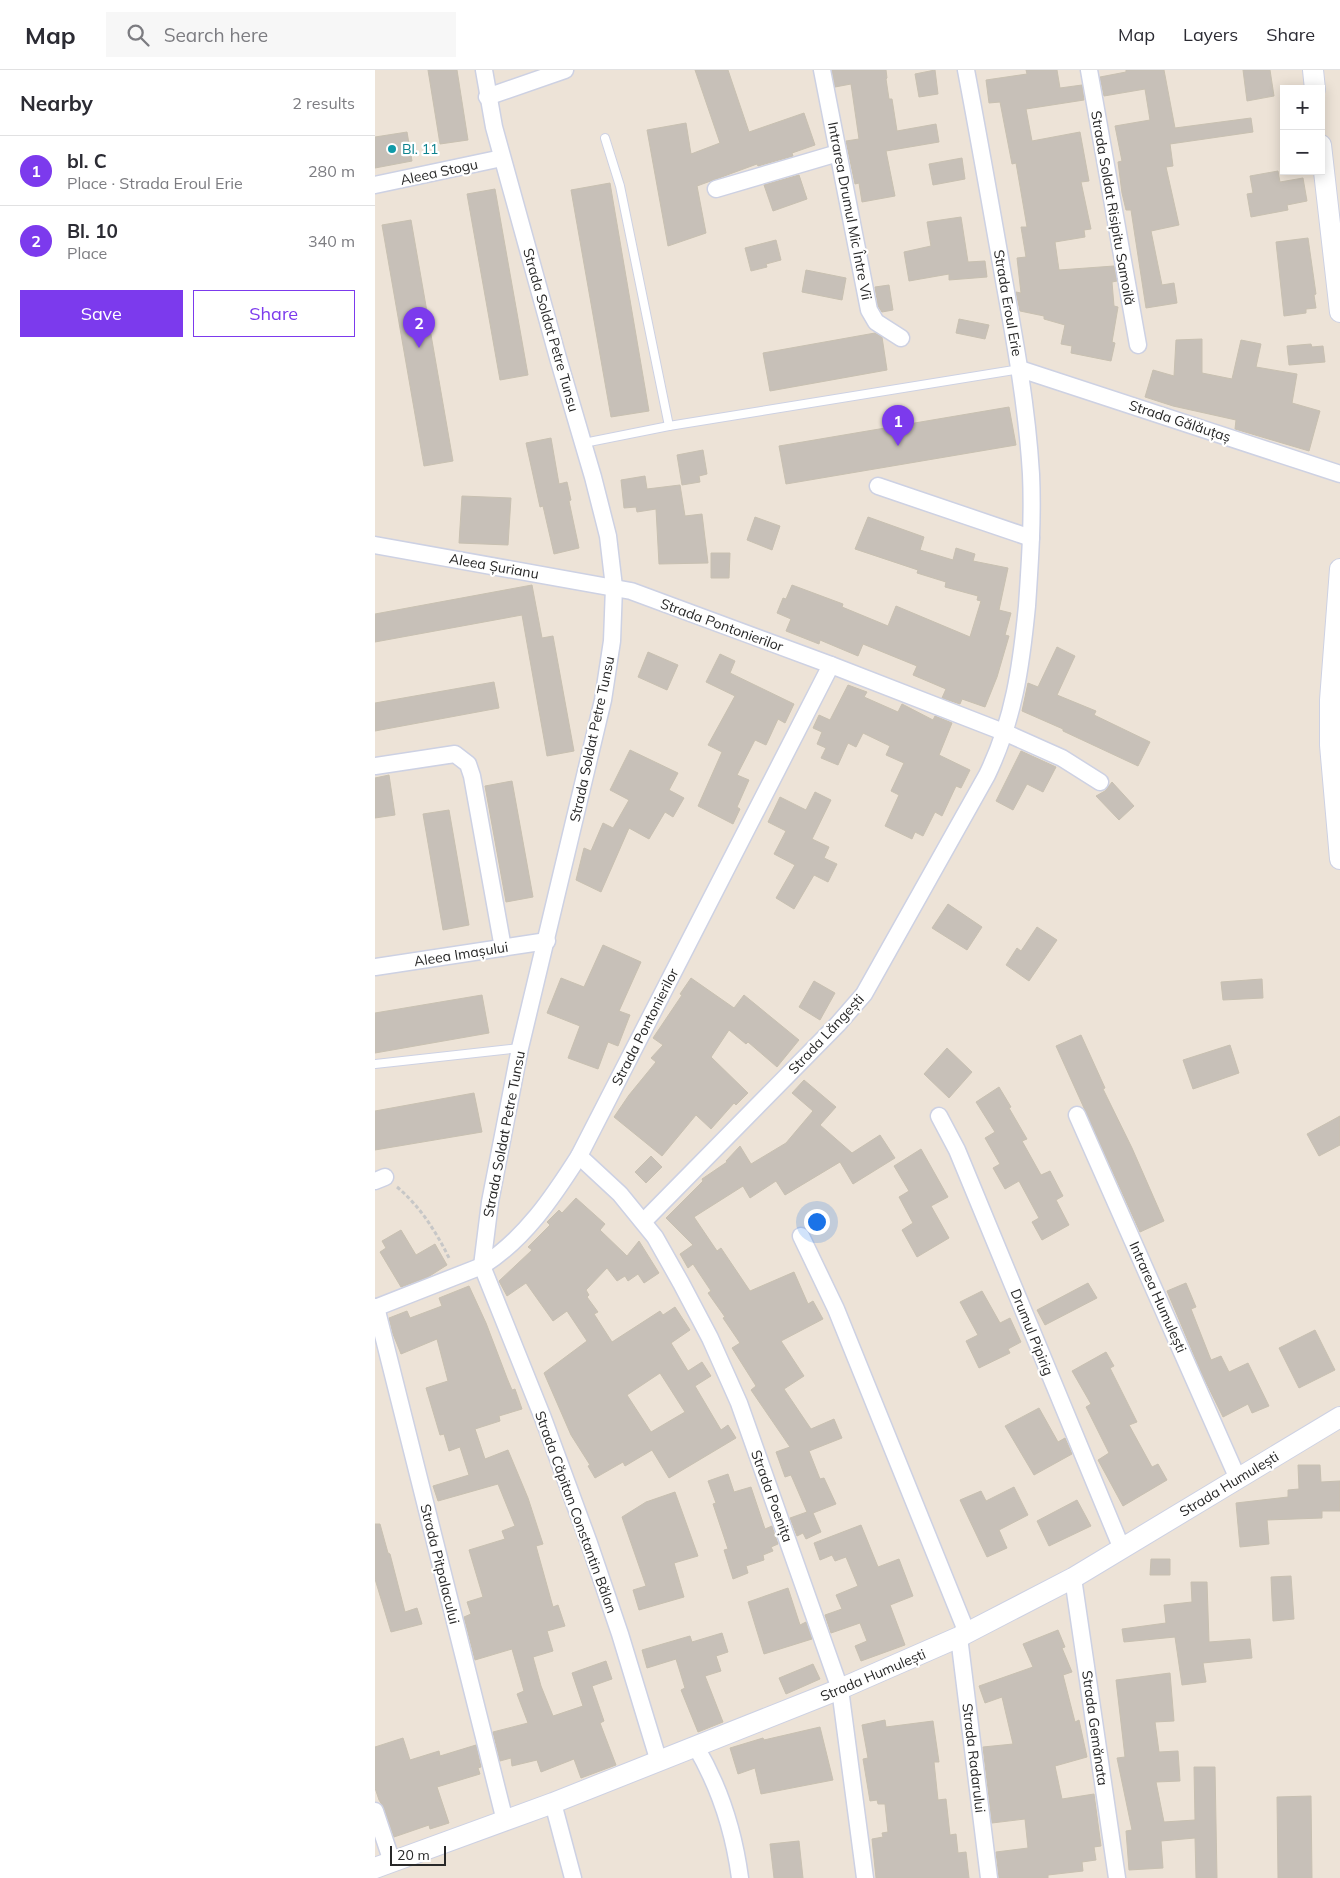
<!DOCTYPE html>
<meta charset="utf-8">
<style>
body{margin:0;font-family:Mulish,sans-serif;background:#f7f7f7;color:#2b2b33}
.controls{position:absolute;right:15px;top:15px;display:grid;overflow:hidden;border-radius:0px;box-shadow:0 2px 12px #0003}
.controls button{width:45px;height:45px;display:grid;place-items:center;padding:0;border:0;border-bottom:1px solid #e1e1e2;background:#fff;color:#2b2b33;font:25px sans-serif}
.scale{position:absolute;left:15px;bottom:12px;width:56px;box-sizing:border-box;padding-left:5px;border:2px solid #282828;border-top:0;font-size:14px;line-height:18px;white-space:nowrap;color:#282828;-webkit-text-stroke:4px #fff;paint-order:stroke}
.you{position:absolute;left:441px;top:1151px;width:18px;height:18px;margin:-12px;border:4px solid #fff;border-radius:50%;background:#1a73e8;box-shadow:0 0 0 8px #1a73e833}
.badge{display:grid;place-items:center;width:32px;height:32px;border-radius:50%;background:#7c3aed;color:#fff;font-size:16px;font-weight:700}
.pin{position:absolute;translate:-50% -41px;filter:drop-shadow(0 1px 2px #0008)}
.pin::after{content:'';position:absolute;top:26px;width:18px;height:15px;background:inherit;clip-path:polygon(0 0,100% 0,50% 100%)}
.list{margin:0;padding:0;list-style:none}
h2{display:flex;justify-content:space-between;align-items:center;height:65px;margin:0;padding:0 20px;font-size:21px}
h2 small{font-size:16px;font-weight:400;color:#7c7c81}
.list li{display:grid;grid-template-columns:32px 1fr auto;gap:15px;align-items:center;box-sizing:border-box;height:70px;padding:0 20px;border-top:1px solid #e1e1e2}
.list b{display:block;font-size:19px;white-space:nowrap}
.list p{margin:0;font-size:16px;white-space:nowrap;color:#7c7c81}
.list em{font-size:16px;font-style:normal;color:#7c7c81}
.actions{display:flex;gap:10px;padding:15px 20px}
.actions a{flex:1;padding:11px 0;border:1px solid #7c3aed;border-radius:0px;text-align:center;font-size:18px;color:#7c3aed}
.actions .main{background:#7c3aed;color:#fff}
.icon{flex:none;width:28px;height:28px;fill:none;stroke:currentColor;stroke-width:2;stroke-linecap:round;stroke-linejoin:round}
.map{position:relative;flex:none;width:965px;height:1808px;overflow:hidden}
header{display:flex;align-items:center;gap:30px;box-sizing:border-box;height:70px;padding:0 25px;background:#fff;border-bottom:1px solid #e1e1e2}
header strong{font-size:24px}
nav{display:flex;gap:28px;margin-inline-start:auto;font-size:18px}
.search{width:350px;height:45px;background:#f7f7f7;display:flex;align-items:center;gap:12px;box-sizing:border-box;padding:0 18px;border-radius:0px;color:#7c7c81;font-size:19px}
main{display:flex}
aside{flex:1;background:#fff}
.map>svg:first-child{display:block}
.building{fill:#c7c0b8;stroke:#c8c0b1;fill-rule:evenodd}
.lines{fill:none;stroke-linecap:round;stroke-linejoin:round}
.service-casing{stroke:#cdd1e3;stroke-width:10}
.minor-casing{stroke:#cdd1e3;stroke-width:19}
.tertiary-casing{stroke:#cdd1e3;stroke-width:22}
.path{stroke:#c7c7c7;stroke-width:3;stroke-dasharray:4 2.5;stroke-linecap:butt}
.service{stroke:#fff;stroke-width:8}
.minor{stroke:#fff;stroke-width:16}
.tertiary{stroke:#fff;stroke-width:20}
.culture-dot{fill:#0f9aa8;stroke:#fff;stroke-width:2}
.labels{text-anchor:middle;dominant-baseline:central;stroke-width:4.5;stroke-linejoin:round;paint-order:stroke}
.culture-label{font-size:14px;fill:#0d838f;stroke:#fff;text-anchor:start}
.street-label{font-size:14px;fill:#282828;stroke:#fff}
</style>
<header>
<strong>Map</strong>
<div class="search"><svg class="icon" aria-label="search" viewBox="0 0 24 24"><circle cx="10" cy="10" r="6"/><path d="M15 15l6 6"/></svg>Search here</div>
<nav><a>Map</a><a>Layers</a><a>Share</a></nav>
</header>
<main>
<aside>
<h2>Nearby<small>2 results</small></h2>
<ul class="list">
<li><span class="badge">1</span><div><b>bl. C</b><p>Place · Strada Eroul Erie</p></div><em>280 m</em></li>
<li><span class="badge">2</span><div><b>Bl. 10</b><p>Place</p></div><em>340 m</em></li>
</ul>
<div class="actions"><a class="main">Save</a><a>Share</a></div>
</aside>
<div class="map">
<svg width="965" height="1808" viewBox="0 0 965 1808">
<rect width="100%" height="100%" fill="#ede3d7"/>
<g class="building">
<polygon points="53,0 82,0 93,70 65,74"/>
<polygon points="320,0 353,0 374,62 429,43 440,75 417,83 418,86 383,96 382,94 322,116 331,163 293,176 272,60 311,53 316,84 345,73"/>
<polygon points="457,0 511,0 512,8 511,9 514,29 517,29 522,61 561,54 564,72 511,81 520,126 487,132 484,113 480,114 471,71 484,69 476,14 460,17"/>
<polygon points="560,0 563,24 544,27 540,4"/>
<polygon points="651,0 682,0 685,18 707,15 709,30 651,39 657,71 705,62 714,111 706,112 716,159 709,160 710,167 680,172 684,200 739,196 742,211 737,212 739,236 743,237 737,272 740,273 736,291 696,283 697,276 686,274 690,255 669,249 669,246 645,241 641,222 646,223 642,188 651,187 646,157 652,157 641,93 637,94 625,32 614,33 611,10 652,4"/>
<polygon points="751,0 789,0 800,58 876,48 878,62 795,74 798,96 791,97 804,155 776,161 787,215 799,213 802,233 771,238 756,140 751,140 747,123 743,92 747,91 740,56 775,50 770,19 729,26 725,7 751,2"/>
<polygon points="868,0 895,0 899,26 872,31"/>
<polygon points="32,62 37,91 0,98 0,67"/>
<polygon points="587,88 590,109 558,115 554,94"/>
<polygon points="903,101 905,112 928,108 932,131 912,135 913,140 876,147 872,124 878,123 875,106"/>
<polygon points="424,105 432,129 398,141 389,115"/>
<polygon points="235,113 274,341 236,347 196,120"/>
<polygon points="120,119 153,305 125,310 92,124"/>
<polygon points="586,147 593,192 610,191 612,207 574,210 574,204 534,211 529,182 556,176 552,152"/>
<polygon points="36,150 78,391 49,396 7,155"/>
<polygon points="933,168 941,224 939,225 941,238 931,239 931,243 909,246 901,172"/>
<polygon points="401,170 406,190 391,194 392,197 376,201 370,178"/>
<polygon points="431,200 471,208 467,230 427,222"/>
<polygon points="514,215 518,240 507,242 503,236 500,217"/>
<polygon points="584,249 614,255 610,269 581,263"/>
<polygon points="500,263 507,267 512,300 395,321 388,283"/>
<polygon points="827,269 827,303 857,309 866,270 886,274 881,297 922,304 917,333 945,341 934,381 860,359 861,350 798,336 770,327 778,300 799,306 801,270"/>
<polygon points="936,274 937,277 948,276 950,292 914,295 912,276"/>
<polygon points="634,337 641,375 411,414 404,376"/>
<polygon points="176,368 184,414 192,412 196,430 194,431 204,478 179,484 168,436 165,437 151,373"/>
<polygon points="328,380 332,404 324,406 325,412 307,415 302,385"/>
<polygon points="270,406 272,419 305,415 310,446 327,444 333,493 284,494 281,439 262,442 261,437 249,438 246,410"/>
<polygon points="87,426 136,428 133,475 84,473"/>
<polygon points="380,447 405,456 397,480 372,470"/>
<polygon points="493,447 549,467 545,480 578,490 581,478 600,484 598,491 633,498 624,540 636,543 630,565 634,566 622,607 610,637 587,629 585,634 567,628 571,619 538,605 542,596 488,574 483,586 445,570 444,574 411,561 416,549 402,543 408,528 411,529 417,515 468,534 467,537 513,556 521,536 595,567 606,531 602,530 603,526 570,517 571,512 542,503 543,500 480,479"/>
<polygon points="336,483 355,483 354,508 336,508"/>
<polygon points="157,515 167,568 178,566 199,681 172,686 147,545 0,572 0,544"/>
<polygon points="682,577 700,586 682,625 721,641 719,645 775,672 763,696 688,661 688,659 647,641 653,613 663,617"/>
<polygon points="273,582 303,595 292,620 263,607"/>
<polygon points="345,584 360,591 355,603 419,634 410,653 403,649 391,675 380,670 362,705 374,710 362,737 365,739 358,754 323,736 347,682 333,675 360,626 331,612"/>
<polygon points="119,612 124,638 0,661 0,633"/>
<polygon points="473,615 492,622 489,627 523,642 527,634 558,650 560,646 577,653 564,685 595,700 586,718 581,716 567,746 560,742 548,766 540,762 537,769 510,756 524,725 516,721 529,693 511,685 515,676 488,663 481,677 473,673 463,695 446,688 451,678 442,674 447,662 438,658 444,645 455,650"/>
<polygon points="255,680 303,703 294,720 309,728 298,747 290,742 274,769 254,758 226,822 201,810 209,778 216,781 228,753 238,758 254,730 235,720"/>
<polygon points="646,681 681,697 668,722 652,714 638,740 621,731"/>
<polygon points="14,705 20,745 0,748 0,708"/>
<polygon points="137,711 158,827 131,832 110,716"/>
<polygon points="737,712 759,736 744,750 721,726 730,721"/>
<polygon points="440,722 456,730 437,769 454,777 449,788 462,794 453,812 439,805 419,839 401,828 420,795 399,784 411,761 393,752 405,727 431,740"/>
<polygon points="74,740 94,855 68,860 48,744"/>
<polygon points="573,834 607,857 592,880 557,858"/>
<polygon points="662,857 682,870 654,911 631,895 642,878 646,881"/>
<polygon points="228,875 266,892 244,941 255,945 243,976 233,972 223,999 193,988 205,956 172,943 186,908 209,917"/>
<polygon points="316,908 359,938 369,925 424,970 402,997 373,972 371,974 354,960 336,987 373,1023 361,1035 359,1033 336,1059 321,1045 287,1086 239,1047 254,1025 281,992 276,988 288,975 278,968 307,925 305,924"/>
<polygon points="887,909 888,928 848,930 846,912"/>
<polygon points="439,911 460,923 445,950 424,937"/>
<polygon points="107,925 114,963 0,983 0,943"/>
<polygon points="706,965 730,1018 728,1019 757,1078 789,1151 765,1162 681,976"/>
<polygon points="855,975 864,1003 818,1019 808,990"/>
<polygon points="572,978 597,1002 574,1028 549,1004"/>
<polygon points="429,1010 461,1037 445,1055 477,1083 505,1065 520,1088 478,1114 465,1092 410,1125 401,1111 375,1128 368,1116 319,1147 342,1181 346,1178 375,1221 419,1202 433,1234 438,1231 448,1249 406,1271 429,1306 409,1319 436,1359 459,1349 467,1368 434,1381 445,1409 449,1408 461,1434 438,1443 446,1462 431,1469 428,1463 422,1466 415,1448 432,1442 416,1405 410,1407 401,1382 415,1377 376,1320 381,1316 357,1278 365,1273 348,1248 350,1247 333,1223 336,1221 318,1194 313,1198 305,1184 318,1175 291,1148 328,1111 327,1109 352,1092 351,1091 365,1076 376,1094 411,1073 438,1041 417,1023"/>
<polygon points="624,1017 636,1037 634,1038 652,1069 647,1071 666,1105 675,1101 688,1126 681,1130 694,1155 667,1170 657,1152 664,1148 644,1111 630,1119 618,1098 625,1094 610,1068 620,1062 601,1032"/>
<polygon points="99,1023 107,1062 0,1080 0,1041"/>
<polygon points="965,1046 965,1075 944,1086 932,1064"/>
<polygon points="546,1079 573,1127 556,1136 574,1168 542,1187 527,1160 538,1153 524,1127 534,1121 519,1096"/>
<polygon points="276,1086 287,1097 271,1113 260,1102"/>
<path d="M201,1128L230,1154L225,1160L252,1186L264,1171L284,1203L269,1213L263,1204L253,1211L250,1206L242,1211L232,1198L211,1220L214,1225L212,1227L223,1242L219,1244L237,1272L285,1241L288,1245L300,1237L315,1260L296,1273L313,1301L327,1292L336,1306L320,1316L346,1360L353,1355L361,1368L294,1408L277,1380L250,1396L248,1392L220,1408L213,1396L215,1395L196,1365L169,1303L212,1271L192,1241L178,1251L151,1213L132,1226L124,1211L157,1180L153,1177L175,1155L172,1152L184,1140L187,1143ZM285,1303L310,1342L276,1362L252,1325Z"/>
<polygon points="26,1160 41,1185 60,1174 72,1195 53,1207 26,1217 5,1182 11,1178 7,1171"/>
<polygon points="713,1213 722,1228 670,1255 662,1240"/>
<polygon points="811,1213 821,1237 816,1239 836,1290 846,1286 854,1302 873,1293 894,1336 877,1343 873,1334 848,1347 827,1304 792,1221"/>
<polygon points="94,1216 111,1253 132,1308 137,1320 140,1319 147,1339 124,1346 125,1351 100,1359 110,1389 133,1380 153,1428 168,1474 161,1476 178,1537 183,1535 190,1556 172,1561 178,1581 158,1587 166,1616 178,1646 208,1636 197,1603 231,1591 237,1609 217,1616 229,1651 225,1653 241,1695 206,1708 199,1689 166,1702 162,1690 137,1696 136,1688 125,1691 118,1662 153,1653 142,1624 149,1621 137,1579 100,1590 89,1547 96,1544 92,1532 108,1527 94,1480 130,1469 127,1461 140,1456 123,1414 63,1431 58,1416 94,1405 85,1377 74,1381 69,1364 65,1365 51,1318 73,1311 62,1269 26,1284 18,1264 14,1248 32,1241 35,1248 67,1236 64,1228"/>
<polygon points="607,1221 625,1253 635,1248 646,1272 633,1279 635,1283 604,1298 591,1271 603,1265 585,1232"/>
<polygon points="940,1260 960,1300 924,1318 904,1278"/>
<polygon points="731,1282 739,1296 735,1298 762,1352 754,1355 777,1397 783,1394 792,1410 748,1436 723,1390 734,1383 711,1337 716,1334 697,1301"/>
<polygon points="664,1338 683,1372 690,1368 697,1384 659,1405 630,1356"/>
<polygon points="923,1395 945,1395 946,1412 965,1411 965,1441 947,1441 947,1448 892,1450 894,1474 865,1477 861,1433 913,1427 913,1420 924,1419"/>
<polygon points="353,1404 359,1422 376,1417 390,1459 397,1456 403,1474 396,1477 398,1481 388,1485 389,1490 371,1496 373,1503 358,1509 349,1480 353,1479 338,1434 341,1433 333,1411"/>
<polygon points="639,1417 653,1445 624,1460 632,1478 612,1487 585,1430 606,1421 611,1431"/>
<polygon points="300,1422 323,1486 299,1493 309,1527 264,1540 258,1520 271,1516 247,1447 271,1432"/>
<polygon points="702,1430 716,1456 674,1476 662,1451"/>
<polygon points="0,1454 5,1454 13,1483 15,1484 30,1542 42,1538 47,1554 16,1562 0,1509"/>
<polygon points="486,1455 503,1497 524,1489 538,1526 515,1535 530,1575 486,1591 480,1576 492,1571 485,1553 456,1563 450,1545 467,1539 461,1525 483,1516 471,1487 460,1491 457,1485 445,1490 439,1473"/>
<polygon points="776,1489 795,1489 795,1505 775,1505"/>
<polygon points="916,1506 919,1549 898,1551 896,1507"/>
<polygon points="816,1512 832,1512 834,1572 875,1569 877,1588 828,1593 831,1612 807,1615 800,1567 749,1572 747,1559 791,1553 789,1535 817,1532"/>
<polygon points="413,1518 425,1555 431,1552 437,1569 389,1584 373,1532"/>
<polygon points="683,1560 690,1577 687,1578 697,1602 688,1605 700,1652 704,1650 712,1687 680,1696 687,1729 719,1724 726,1776 719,1777 721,1790 707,1792 708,1801 673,1805 673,1808 624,1808 621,1782 653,1778 650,1749 617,1753 608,1677 638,1674 627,1627 610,1633 604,1616 658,1597 648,1574"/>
<polygon points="347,1563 353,1582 341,1586 346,1601 330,1606 348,1652 323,1662 306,1620 310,1618 301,1589 272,1598 267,1580 315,1566 317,1572"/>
<polygon points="438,1594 445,1609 411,1624 404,1608"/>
<polygon points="795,1603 799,1651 780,1652 784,1682 803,1681 805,1711 781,1712 789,1752 820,1750 819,1697 840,1697 842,1808 821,1808 820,1768 786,1771 788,1798 754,1800 751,1761 757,1760 742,1688 750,1687 741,1610"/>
<polygon points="510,1650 511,1657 558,1651 564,1692 559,1692 563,1730 571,1729 575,1765 581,1764 583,1783 591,1782 594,1808 501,1808 497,1769 508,1767 507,1763 513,1762 510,1734 503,1734 502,1730 495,1731 488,1689 493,1688 487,1655"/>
<polygon points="445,1657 458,1710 386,1724 380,1698 363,1704 355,1678 388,1668 389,1670"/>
<polygon points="28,1668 35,1690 64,1681 65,1686 101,1675 106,1697 103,1698 105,1704 62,1717 74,1753 55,1759 54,1755 19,1767 9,1738 4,1730 0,1718 0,1677"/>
<polygon points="936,1726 937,1808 903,1808 902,1727"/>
<polygon points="424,1771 428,1808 399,1808 395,1774"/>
</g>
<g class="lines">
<defs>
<g id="service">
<polyline points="230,68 245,116 294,356"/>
<polyline points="209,373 294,356 645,299"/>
<polyline points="0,994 145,978"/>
</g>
<g id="minor">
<polyline points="109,0 119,57 183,288 218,407 233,466 239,517 237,571 228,630 145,978 115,1132 107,1196 168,1348 214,1473 245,1564 284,1692"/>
<polyline points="447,0 494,240 501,252 526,268"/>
<polyline points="714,0 763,275"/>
<polyline points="112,27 190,0"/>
<polyline points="0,115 127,88"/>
<polyline points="341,119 463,83"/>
<polyline points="645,299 965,404"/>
<polyline points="503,416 656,468"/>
<polyline points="0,475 256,521 456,595 631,663 687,688 725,712"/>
<polyline points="0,696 80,684 93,694 97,706 128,878"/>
<polyline points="0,897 172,871"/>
<polyline points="702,1045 863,1409"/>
<polyline points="564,1046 582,1080 747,1479"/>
<polyline points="204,1086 245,1124 280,1167 306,1213 335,1268 364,1333 465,1619 490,1808"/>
<polyline points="0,1111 10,1107"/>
<path d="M269,1151L463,954L489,924L612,705C639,649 646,597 652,536C655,492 658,448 656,404C652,337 640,271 628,205C616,137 604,68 591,0"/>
<polyline points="426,1166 461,1239 592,1563"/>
<polyline points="1,1237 130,1751"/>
<path d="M0,1238L107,1196C149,1170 178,1127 204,1086L456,595"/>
<polyline points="698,1508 742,1808"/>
<polyline points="584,1567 614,1808"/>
<path d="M321,1677C344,1716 359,1763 365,1808"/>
<polyline points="178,1733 198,1808"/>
<polyline points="0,1741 17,1792"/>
</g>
<g id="tertiary">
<polyline points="938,0 940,19"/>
<polyline points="946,75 965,242"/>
<polyline points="965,499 955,630 955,675 965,789"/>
<polyline points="0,1798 178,1733 465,1619 584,1567 698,1508 965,1347"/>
</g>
</defs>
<use href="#service" class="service-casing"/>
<use href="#minor" class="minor-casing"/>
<use href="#tertiary" class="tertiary-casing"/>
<path class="path" d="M22,1117C45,1136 62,1163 75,1190"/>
<use href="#service" class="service"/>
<use href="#minor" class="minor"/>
<use href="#tertiary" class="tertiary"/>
</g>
<circle class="culture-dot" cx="17" cy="79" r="5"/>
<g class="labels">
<g class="culture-label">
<text x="27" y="79">Bl. 11</text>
</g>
<g class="street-label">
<text transform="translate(64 102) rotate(-12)">Aleea Stogu</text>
<text transform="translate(738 138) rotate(80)">Strada Soldat Risipitu Samoilă</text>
<text transform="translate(475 141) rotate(79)">Intrarea Drumul Mic Între Vii</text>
<text transform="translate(633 233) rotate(80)">Strada Eroul Erie</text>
<text transform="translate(176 260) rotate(74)">Strada Soldat Petre Tunsu</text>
<text transform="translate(805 351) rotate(18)">Strada Gălăuțaș</text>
<text transform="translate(119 496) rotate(10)">Aleea Șurianu</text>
<text transform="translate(347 555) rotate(20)">Strada Pontonierilor</text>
<text transform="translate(217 669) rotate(-78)">Strada Soldat Petre Tunsu</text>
<text transform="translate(86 884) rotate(-9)">Aleea Imașului</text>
<text transform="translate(270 957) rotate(-63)">Strada Pontonierilor</text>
<text transform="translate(451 964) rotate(-47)">Strada Lăngești</text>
<text transform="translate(129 1064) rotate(-79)">Strada Soldat Petre Tunsu</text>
<text transform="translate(783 1227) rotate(66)">Intrarea Humulești</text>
<text transform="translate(657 1262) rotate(68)">Drumul Pipirig</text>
<text transform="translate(854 1414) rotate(-31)">Strada Humulești</text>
<text transform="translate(397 1426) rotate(70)">Strada Poenița</text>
<text transform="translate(201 1442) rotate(70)">Strada Căpitan Constantin Bălan</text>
<text transform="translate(65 1494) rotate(76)">Strada Pitpalacului</text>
<text transform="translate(498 1605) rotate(-23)">Strada Humulești</text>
<text transform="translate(720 1658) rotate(82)">Strada Gemănata</text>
<text transform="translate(599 1688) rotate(83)">Strada Radarului</text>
</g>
</g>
</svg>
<div class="controls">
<button>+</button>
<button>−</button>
</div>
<div class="scale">20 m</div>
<div class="you"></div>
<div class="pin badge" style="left:523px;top:376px">1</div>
<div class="pin badge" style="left:44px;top:278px">2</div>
</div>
</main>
